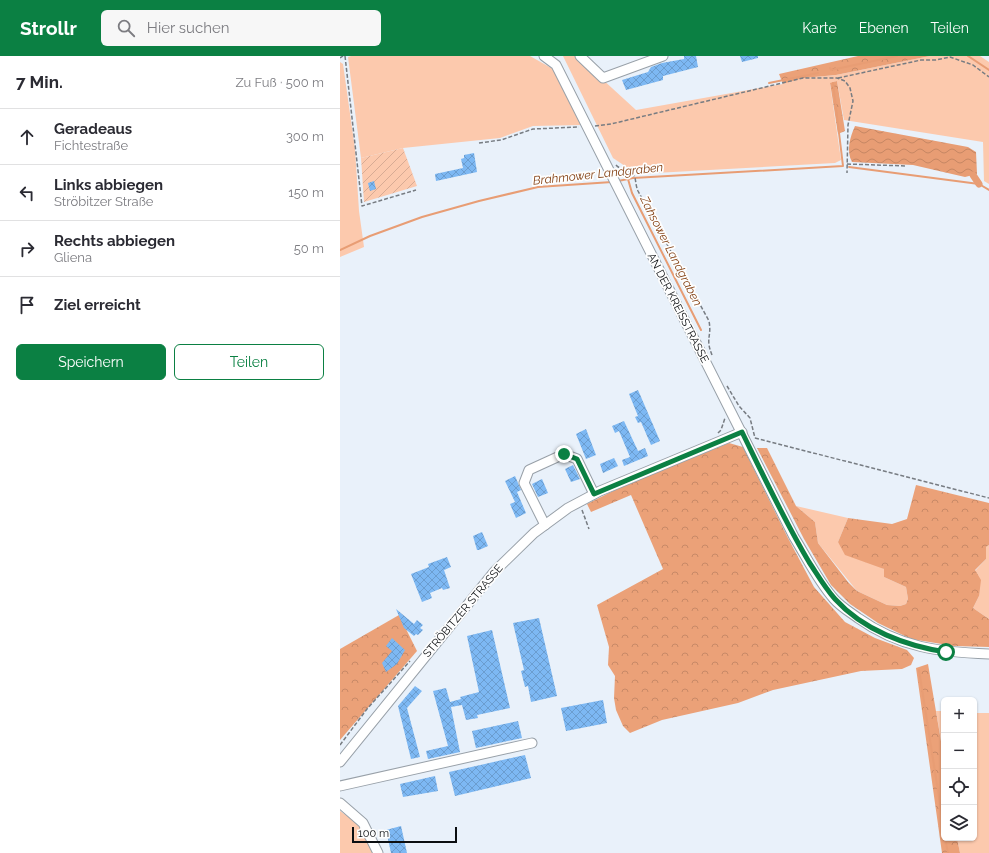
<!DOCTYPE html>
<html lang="de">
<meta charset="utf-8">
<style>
body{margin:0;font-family:Raleway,sans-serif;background:#f7f7f7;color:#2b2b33}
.controls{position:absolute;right:12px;bottom:12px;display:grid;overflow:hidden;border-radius:6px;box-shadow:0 1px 3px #0004}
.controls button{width:36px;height:36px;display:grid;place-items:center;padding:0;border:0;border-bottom:1px solid #e1e1e2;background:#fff;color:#2b2b33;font:20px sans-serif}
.scale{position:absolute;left:12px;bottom:10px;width:105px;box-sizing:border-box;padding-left:4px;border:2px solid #0b0e11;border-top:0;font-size:11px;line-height:14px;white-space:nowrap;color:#0b0e11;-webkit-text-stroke:3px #fefefe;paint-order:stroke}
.stop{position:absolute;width:12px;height:12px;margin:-9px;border:3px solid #0b8043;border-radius:50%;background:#fff}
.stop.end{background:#0b8043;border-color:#fff;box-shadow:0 1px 4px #0008}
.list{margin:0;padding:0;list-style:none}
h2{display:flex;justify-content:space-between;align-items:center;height:52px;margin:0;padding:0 16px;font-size:17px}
h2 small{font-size:13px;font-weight:400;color:#7c7c81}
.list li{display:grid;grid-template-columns:26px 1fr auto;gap:12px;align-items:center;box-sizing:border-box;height:56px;padding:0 16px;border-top:1px solid #e1e1e2}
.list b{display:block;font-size:15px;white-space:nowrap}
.list p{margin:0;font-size:13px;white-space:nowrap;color:#7c7c81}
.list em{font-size:13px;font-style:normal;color:#7c7c81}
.actions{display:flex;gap:8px;padding:12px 16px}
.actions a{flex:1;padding:9px 0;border:1px solid #0b8043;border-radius:6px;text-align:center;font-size:14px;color:#0b8043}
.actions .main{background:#0b8043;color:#fff}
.icon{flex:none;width:22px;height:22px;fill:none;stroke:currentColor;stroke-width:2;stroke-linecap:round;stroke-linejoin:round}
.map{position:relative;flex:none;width:649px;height:797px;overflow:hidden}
header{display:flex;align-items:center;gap:24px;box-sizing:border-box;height:56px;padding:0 20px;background:#0b8043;color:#fff}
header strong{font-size:19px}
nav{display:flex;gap:22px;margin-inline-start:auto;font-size:14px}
.search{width:280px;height:36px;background:#f7f7f7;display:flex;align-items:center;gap:10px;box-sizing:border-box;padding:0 14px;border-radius:6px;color:#7c7c81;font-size:15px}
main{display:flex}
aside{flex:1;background:#fff}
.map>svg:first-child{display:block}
.grass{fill:#fcc9ad}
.forest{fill:url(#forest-crowns)}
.garden{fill:url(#garden-furrows)}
.water{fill:url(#water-waves)}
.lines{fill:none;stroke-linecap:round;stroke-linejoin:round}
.stream{stroke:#e89d74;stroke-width:2}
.canal{stroke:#e89d74;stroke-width:7}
.building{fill:url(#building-cross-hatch)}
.minor-casing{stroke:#98a0a8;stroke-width:11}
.path{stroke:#777c82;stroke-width:1.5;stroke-dasharray:4 2;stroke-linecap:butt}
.minor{stroke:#fff;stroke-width:9}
.route{stroke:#0b8043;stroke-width:5}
.labels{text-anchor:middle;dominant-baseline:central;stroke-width:3.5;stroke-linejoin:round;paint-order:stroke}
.street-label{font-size:11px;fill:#0b0e11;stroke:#fefefe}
.water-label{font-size:12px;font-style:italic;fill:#834013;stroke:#fefefe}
</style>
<header>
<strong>Strollr</strong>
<div class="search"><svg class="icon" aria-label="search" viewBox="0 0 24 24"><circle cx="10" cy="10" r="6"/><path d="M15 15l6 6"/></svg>Hier suchen</div>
<nav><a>Karte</a><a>Ebenen</a><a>Teilen</a></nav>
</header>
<main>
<aside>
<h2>7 Min.<small>Zu Fuß · 500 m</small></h2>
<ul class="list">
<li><svg class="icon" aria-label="ahead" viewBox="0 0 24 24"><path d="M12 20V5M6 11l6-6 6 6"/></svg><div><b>Geradeaus</b><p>Fichtestraße</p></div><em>300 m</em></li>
<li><svg class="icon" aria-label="left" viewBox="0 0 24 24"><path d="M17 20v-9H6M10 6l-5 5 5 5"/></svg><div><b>Links abbiegen</b><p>Ströbitzer Straße</p></div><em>150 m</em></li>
<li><svg class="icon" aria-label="right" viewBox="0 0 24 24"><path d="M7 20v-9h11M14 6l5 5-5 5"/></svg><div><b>Rechts abbiegen</b><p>Gliena</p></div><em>50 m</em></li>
<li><svg class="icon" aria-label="arrive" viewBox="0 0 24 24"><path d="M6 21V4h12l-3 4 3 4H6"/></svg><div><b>Ziel erreicht</b></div></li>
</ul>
<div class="actions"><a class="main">Speichern</a><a>Teilen</a></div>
</aside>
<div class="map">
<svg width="649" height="797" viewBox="0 0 649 797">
<defs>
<pattern id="forest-crowns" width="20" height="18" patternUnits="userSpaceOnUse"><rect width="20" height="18" fill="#eba178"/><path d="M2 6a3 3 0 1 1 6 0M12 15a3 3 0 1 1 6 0" fill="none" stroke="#c88967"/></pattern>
<pattern id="garden-furrows" width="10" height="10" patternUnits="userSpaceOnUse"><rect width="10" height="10" fill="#fcc9ad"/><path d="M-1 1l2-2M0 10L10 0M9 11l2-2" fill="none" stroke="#d7ab94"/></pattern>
<pattern id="water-waves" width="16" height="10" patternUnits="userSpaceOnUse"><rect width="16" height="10" fill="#e89d74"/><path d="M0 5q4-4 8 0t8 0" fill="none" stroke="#c68663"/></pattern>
<pattern id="building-cross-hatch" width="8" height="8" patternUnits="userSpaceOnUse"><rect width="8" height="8" fill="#7db8f3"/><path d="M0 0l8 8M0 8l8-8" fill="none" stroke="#6b9dcf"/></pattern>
</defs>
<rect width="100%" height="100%" fill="#e9f1fa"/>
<g class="grass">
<polygon points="11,0 190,0 213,13 242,69 193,70 160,82 63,92 21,102 8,1"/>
<polygon points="223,0 237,0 296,54 443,28 463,22 496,19 590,0 640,0 649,6 649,128 644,125 643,86 504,64 497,25 490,28 501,104 495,107 297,118 273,102"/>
<polygon points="0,6 3,8 15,93 19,155 24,191 0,201"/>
<polygon points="456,450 508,462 498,486 544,513 544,521 566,531 568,543 566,548 560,550 547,549 517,535 478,487 475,466"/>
<polygon points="649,489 649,563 633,552 639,540 635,515 646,503 646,491"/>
<polygon points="596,655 604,655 604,703"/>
<polygon points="634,657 649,657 649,797 620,797 617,782 634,782"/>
<polygon points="0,755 20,769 35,797 0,797"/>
</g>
<g class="forest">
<polygon points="518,0 590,0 496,19 463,22 443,28 439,18"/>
<polygon points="497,25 505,75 498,78 490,27"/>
<polygon points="389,387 403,391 448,482 474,531 505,566 535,582 567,594 574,602 571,609 562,613 521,615 433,634 398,647 322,664 290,677 283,670 276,654 274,642 275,620 268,609 269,591 257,549 323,513 291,439 251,456 247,448 287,428"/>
<polygon points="417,392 427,392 456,450 475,466 478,487 508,526 517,535 547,549 560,550 566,548 568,543 566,531 544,521 544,513 505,499 498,486 508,462 552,468 567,463 576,429 649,447 649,489 646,491 646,503 635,514 641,524 639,540 633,552 649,563 649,591 614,590 571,583 538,567 510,548 491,529 464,483"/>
<polygon points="59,559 77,595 0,684 0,593"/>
<polygon points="588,608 604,703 604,782 617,782 620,797 602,797 576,612"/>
</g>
<polygon class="garden" points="63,92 77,130 24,146 21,102"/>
<path class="water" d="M515,70L628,91L636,96L637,118L625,121L573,109L512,106C506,95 510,81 515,70Z"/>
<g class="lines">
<g class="stream">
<polyline points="628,0 649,14"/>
<polyline points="490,12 491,14 557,0"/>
<polyline points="429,27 478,17"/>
<polyline points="509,111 639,128 649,134"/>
<polyline points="288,123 292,137 361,274"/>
<polyline points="278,125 293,122 503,110 493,27"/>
<polyline points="0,194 30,180 82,161 139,145 198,131 272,126"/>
<polyline points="579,614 604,773"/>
<polyline points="605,782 608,797"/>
</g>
<polyline class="canal" points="633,119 639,128"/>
</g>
<g class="building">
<polygon points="344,0 356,0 358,11 323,20 323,24 286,34 282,24 308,16 311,11 322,7 344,3"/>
<polygon points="400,0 418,0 418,2 402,6"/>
<polygon points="134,97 137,116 96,125 95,118 123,112 121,103 124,102 124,99"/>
<polygon points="34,125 36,133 30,135 28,127"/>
<polygon points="298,334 320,385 311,389 301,366 298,367 295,361 298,360 289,338"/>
<polygon points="284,365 298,395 305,392 308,400 284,410 282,404 290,401 279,375 275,377 272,370"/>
<polygon points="246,373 256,399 246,403 236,378"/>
<polygon points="274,402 278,410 263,417 260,408"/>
<polygon points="233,409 240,423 231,426 225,413"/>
<polygon points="175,420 181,434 177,436 186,457 176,462 170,448 175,446 165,425"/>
<polygon points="202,423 208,437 198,441 192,428"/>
<polygon points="142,476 148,490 139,494 137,494 133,480"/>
<polygon points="107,501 111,511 104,514 110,532 103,534 102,532 90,537 92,542 82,546 71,518 89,511 88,508"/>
<polygon points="56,553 74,568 77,564 83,569 80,572 83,574 78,579 76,578 74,580 64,572"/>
<polygon points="199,562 217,640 191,646 188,630 185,631 181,615 184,614 173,567"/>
<polygon points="152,574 170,652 137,659 138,662 126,664 122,649 111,651 120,696 88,703 86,695 108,690 93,635 106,632 110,646 121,643 120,641 139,636 127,580"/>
<polygon points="52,582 65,594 57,608 46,616 42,607 52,595 46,590"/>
<polygon points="75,630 82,635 67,652 80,701 71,703 58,650"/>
<polygon points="263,644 267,667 226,675 221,652"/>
<polygon points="178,665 182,682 136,692 132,675"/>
<polygon points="185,699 191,722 115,740 109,716"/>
<polygon points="95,720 98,735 63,741 60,728"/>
<polygon points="61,770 67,797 51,797 46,774"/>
</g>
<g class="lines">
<defs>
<g id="minor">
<path d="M204,0L216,9L454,481C467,502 478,525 494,543C501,551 510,556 518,562C560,592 600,596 649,598"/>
<polyline points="240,0 263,22 323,0"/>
<polyline points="205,469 184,427 189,414 224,398 237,403 254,438"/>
<polyline points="0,706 154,516 194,477 228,452 260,435 402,376"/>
<polyline points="0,730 192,687"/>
<polyline points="0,747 23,767 38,797"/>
</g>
</defs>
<use href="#minor" class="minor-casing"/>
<g class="path">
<polyline points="5,0 22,150 76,134"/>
<polyline points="0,2 3,0"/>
<polyline points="498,22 581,4 596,4 610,1 633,9 649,21"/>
<polyline points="255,70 271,68 463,22 497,22 505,25 510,32 513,45 508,69 507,117"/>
<polyline points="139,87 161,84 193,73 239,71"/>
<polyline points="507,108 567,110"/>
<path d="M276,109C281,115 292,113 295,122C296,126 296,131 298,135L369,265C372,281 365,282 372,299"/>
<polyline points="387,330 399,350 410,362 415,382"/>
<polyline points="378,377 381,374 385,362"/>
<polyline points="415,382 649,442"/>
<polyline points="242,454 249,473"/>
<polyline points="0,689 27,653 70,605"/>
</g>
<use href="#minor" class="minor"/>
</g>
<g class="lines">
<path class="route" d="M224,398L237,403L254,438L402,376C423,419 444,464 469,506C477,518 485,532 495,543C523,574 566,590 606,596"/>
</g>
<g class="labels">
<g class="street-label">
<text transform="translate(338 252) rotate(63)">AN DER KREISSTRASSE</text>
<text transform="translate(123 555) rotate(-50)">STRÖBITZER STRASSE</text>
</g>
<g class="water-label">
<text transform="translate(258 118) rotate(-6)">Brahmower Landgraben</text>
<text transform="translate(331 195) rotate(63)">Zahsower Landgraben</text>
</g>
</g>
</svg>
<div class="controls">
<button>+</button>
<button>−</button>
<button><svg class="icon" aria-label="locate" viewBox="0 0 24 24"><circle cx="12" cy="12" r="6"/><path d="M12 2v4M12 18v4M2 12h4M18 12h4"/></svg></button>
<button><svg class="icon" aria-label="layers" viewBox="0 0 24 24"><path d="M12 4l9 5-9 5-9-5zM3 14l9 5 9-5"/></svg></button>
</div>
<div class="scale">100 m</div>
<div class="stop" style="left:606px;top:596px"></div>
<div class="stop end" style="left:224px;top:398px"></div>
</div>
</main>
